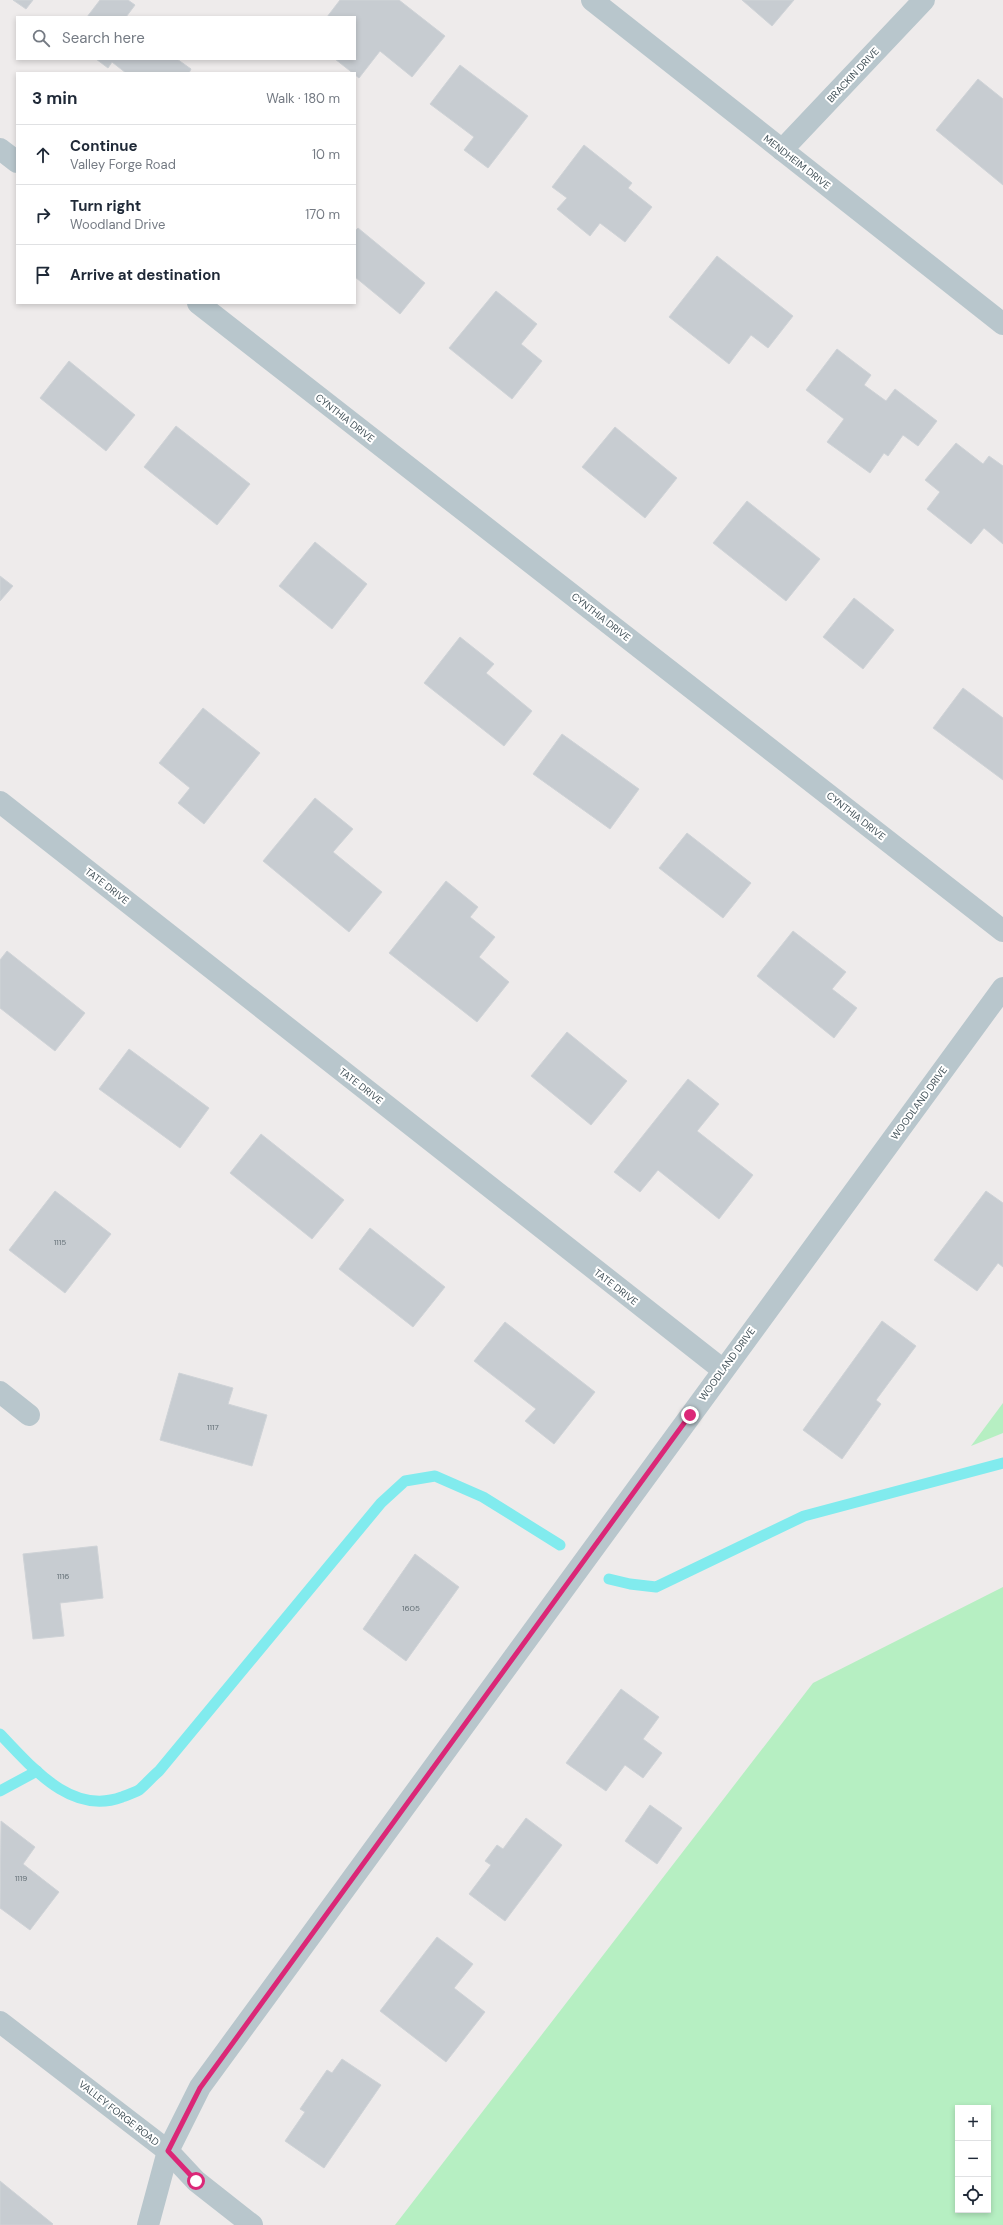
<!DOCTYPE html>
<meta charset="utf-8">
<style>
body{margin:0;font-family:"DM Sans",sans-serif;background:#f2f2f3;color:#1f2937}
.controls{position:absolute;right:12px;bottom:12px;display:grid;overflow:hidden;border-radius:0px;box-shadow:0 2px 6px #0003}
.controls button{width:36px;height:36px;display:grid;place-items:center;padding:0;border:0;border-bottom:1px solid #e0e1e3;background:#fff;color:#1f2937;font:20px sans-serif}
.stop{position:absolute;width:12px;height:12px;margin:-9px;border:3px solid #db2777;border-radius:50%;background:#fff}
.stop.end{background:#db2777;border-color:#fff;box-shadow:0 1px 4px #0008}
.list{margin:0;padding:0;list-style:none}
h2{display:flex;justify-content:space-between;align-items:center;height:52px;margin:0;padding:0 16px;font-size:17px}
h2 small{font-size:13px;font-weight:400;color:#747a83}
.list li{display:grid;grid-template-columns:26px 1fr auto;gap:12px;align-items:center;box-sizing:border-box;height:60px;padding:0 16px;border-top:1px solid #e0e1e3}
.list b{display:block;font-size:15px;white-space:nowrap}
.list p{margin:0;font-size:13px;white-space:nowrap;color:#747a83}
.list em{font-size:13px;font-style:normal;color:#747a83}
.icon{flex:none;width:22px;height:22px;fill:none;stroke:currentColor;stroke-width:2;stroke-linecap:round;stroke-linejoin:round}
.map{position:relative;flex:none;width:1003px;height:2225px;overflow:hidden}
.search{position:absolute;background:#fff;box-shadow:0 2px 6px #0003;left:16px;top:16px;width:340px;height:44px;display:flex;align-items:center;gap:10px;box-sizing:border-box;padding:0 14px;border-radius:0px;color:#747a83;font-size:15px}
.panel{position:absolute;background:#fff;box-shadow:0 2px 6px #0003;left:16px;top:72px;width:340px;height:232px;border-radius:0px}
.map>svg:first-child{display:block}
.green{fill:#b6efc2;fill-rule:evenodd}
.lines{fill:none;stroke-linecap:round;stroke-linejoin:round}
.stream{stroke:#81ebee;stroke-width:11}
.building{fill:#c7ccd1;stroke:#cfd3d7}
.minor{stroke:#b8c6cc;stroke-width:22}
.route{stroke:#db2777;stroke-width:5}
.labels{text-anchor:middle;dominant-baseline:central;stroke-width:4;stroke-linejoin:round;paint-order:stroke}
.number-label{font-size:8px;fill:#647077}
.street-label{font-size:10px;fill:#435259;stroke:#fff}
</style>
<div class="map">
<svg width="1003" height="2225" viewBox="0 0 1003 2225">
<rect width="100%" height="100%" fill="#eeebeb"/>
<g class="green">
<polygon points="1003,1403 1003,1433 971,1446"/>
<path d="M1003,1587V2225H395L813,1683ZM958,2108H988V2210H958Z"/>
</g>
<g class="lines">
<g class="stream">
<polyline points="609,1579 630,1584 656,1587 804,1516 1003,1463"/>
<path d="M0,1734C32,1767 71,1816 122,1797C127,1795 134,1793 139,1790C146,1784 152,1777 159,1771L381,1503L405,1481L435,1476L483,1497L560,1545"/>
<polyline points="0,1791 37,1771"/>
</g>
</g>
<g class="building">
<polygon points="13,0 33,0 26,9"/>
<polygon points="100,0 128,0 135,5 126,17 87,17"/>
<polygon points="340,0 399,0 445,36 412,77 380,51 359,78 335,59 355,59 355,17 327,17"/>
<polygon points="742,0 794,0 772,26"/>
<polygon points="96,59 177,59 191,69 189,73 126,73 112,62 108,68"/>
<polygon points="460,65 528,116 488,168 464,150 474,137 430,104"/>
<polygon points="978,79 1003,99 1003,185 936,130"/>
<polygon points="584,145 632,183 628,188 652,207 625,242 600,223 590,236 557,209 567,198 552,187"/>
<polygon points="358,228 425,283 400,314 355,277 355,231"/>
<polygon points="717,256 793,316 768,348 751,335 729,364 669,317"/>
<polygon points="496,291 537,324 521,344 542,361 512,399 449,348"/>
<polygon points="837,349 871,375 864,385 886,401 895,389 937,421 918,446 903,435 888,456 884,453 870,473 827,442 844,419 806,390"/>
<polygon points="69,361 135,415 106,451 40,398"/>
<polygon points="176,426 250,484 217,525 144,467"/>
<polygon points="615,427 677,478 645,518 582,467"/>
<polygon points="956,443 983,464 989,456 1003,466 1003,544 984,528 971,544 927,509 940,492 925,480"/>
<polygon points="747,501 820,559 786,601 713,543"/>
<polygon points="315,542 367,584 332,629 279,586"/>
<polygon points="0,576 13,586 0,601"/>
<polygon points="854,598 894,630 863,669 823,637"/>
<polygon points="460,637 494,664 486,673 532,711 504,746 424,683"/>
<polygon points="963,688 1003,718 1003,780 933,728"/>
<polygon points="203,708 260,753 204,824 178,803 190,788 159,763"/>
<polygon points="562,734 639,789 610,829 533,774"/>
<polygon points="315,798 353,829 333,852 382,892 349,932 263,861"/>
<polygon points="687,833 751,883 723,918 659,868"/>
<polygon points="446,881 478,907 470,917 495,937 479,957 509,982 477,1022 389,953"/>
<polygon points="793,931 846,972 832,989 857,1008 834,1038 757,976"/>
<polygon points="7,951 85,1013 55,1051 0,1008 0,960"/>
<polygon points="567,1032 627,1081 591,1125 531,1076"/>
<polygon points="129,1049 209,1108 180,1148 99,1089"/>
<polygon points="688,1079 719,1104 697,1131 753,1175 719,1219 658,1170 640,1192 614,1172"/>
<polygon points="261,1134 344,1200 312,1239 230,1173"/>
<polygon points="55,1191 111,1234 65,1293 9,1250"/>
<polygon points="986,1191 1003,1203 1003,1267 998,1263 977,1291 934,1260"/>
<polygon points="370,1228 445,1287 413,1327 339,1269"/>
<polygon points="882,1321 916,1346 876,1400 881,1404 842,1459 803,1430"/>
<polygon points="505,1322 595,1392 554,1444 525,1421 536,1409 474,1361"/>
<polygon points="179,1373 233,1388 228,1404 267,1415 252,1466 160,1440"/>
<polygon points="97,1546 103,1598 60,1603 64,1636 33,1639 23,1554"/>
<polygon points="415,1554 459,1587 406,1661 363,1629"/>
<polygon points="621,1689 659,1717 643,1739 662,1753 643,1778 625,1765 606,1791 566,1763"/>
<polygon points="650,1805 682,1828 657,1864 625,1841"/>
<polygon points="526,1818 562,1845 505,1921 469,1894 491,1865 485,1861 497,1845 503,1849"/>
<polygon points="1,1821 35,1847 23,1864 59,1892 30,1930 0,1908"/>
<polygon points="437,1937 473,1964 454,1988 485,2012 446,2062 380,2011"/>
<polygon points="342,2059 381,2085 324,2168 285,2141 305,2112 300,2109 327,2070 332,2073"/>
<polygon points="0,2181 53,2224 52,2225 0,2225"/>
</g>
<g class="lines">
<g class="minor">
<polyline points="592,0 1003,324"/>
<polyline points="0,149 17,162"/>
<polyline points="782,150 924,0"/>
<polyline points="198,303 1003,931"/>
<polyline points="0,802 723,1370"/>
<polyline points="0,1392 29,1415"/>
<polyline points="0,2022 168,2151 196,2181 252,2225"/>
<polyline points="148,2225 168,2151 200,2087 1003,988"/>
</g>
</g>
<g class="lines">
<polyline class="route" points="196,2181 168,2151 200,2088 690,1415"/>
</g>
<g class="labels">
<g class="number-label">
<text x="60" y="1242">1115</text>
<text x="213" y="1427">1117</text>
<text x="63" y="1576">1116</text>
<text x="411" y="1608">1605</text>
<text x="21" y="1878">1119</text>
</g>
<g class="street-label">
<text transform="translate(853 75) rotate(-47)">BRACKIN DRIVE</text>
<text transform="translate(797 162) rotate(38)">MENDHEIM DRIVE</text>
<text transform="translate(345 418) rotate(38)">CYNTHIA DRIVE</text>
<text transform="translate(601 617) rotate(38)">CYNTHIA DRIVE</text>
<text transform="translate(856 816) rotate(38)">CYNTHIA DRIVE</text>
<text transform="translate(107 886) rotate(38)">TATE DRIVE</text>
<text transform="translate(361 1086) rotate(38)">TATE DRIVE</text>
<text transform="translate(919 1103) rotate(-54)">WOODLAND DRIVE</text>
<text transform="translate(616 1287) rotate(38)">TATE DRIVE</text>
<text transform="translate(727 1364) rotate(-54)">WOODLAND DRIVE</text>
<text transform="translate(119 2113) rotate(38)">VALLEY FORGE ROAD</text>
</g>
</g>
</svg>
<div class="controls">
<button>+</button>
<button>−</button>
<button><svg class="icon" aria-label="locate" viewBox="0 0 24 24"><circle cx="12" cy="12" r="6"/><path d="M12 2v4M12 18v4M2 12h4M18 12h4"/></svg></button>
</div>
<div class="stop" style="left:196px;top:2181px"></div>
<div class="stop end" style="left:690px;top:1415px"></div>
<div class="search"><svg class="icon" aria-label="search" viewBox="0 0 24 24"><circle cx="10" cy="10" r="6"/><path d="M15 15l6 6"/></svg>Search here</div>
<section class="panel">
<h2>3 min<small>Walk · 180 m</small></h2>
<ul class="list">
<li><svg class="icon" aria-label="ahead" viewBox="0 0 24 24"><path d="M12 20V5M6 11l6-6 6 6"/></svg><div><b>Continue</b><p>Valley Forge Road</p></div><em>10 m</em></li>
<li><svg class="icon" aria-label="right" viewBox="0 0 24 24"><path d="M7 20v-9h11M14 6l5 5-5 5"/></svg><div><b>Turn right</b><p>Woodland Drive</p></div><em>170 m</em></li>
<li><svg class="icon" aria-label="arrive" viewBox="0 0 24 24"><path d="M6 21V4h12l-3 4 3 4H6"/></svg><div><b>Arrive at destination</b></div></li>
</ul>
</section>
</div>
